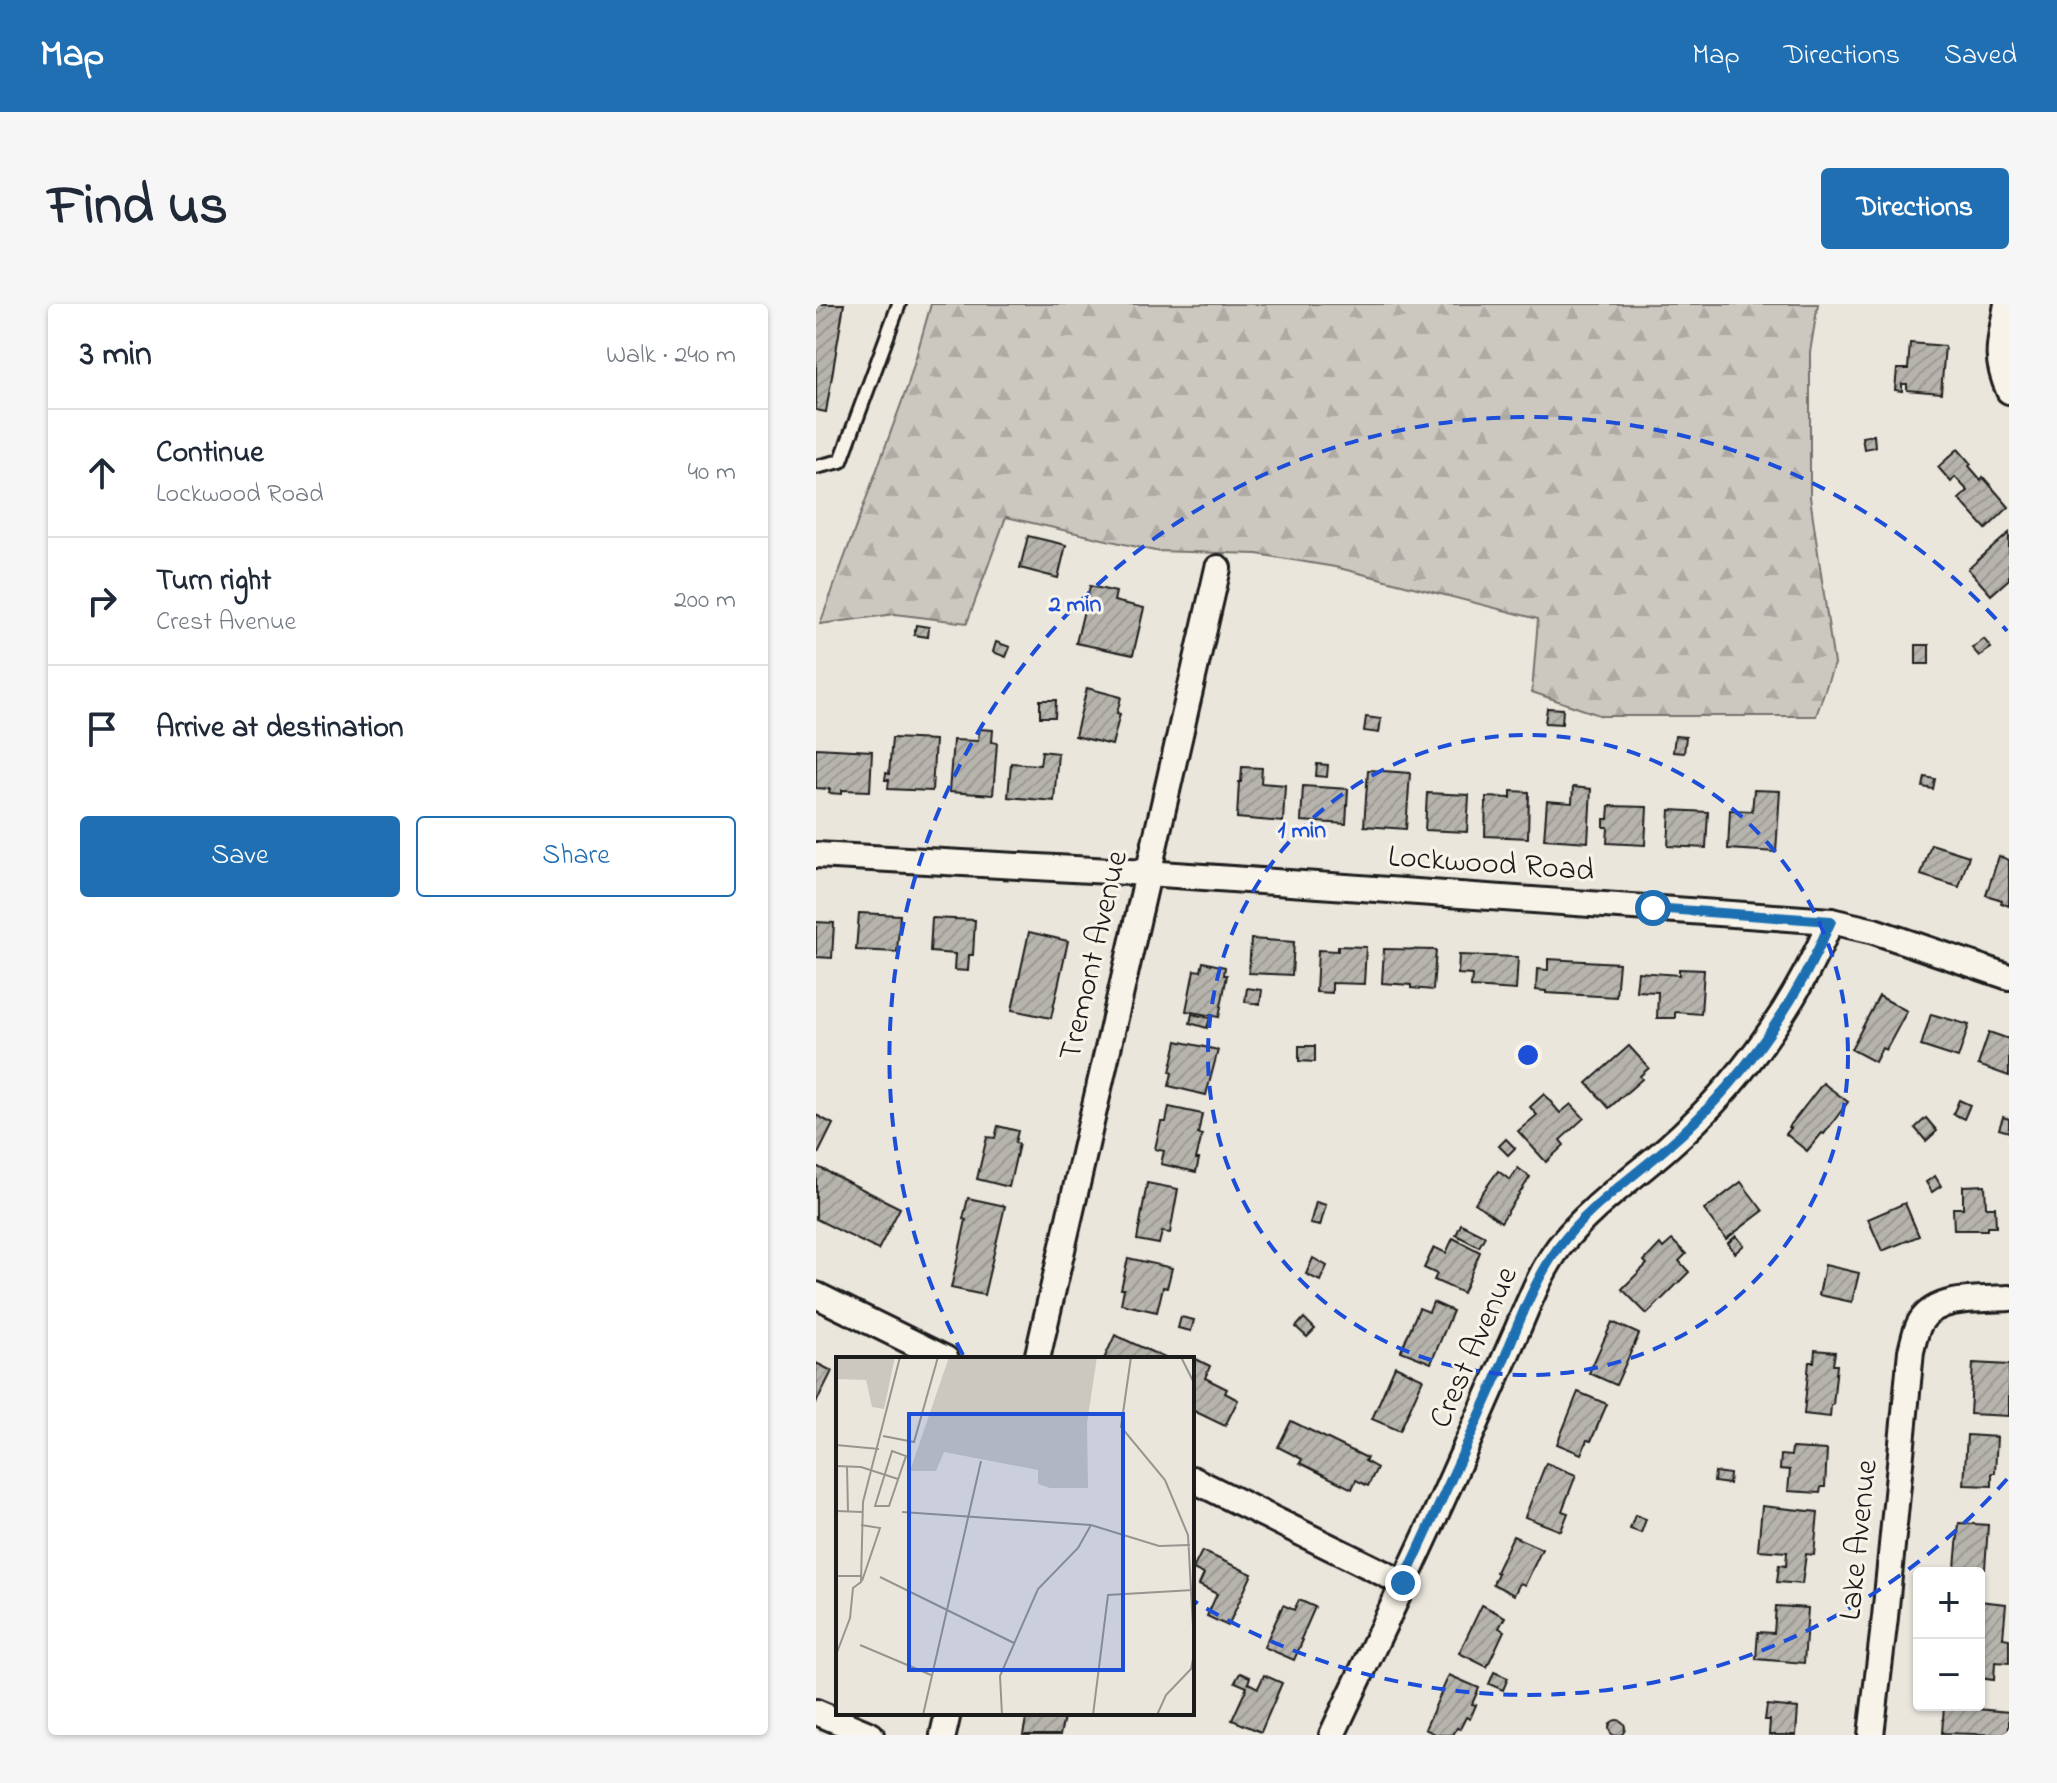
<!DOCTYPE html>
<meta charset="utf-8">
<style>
body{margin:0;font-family:"Indie Flower",sans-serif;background:#f6f6f7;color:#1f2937}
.controls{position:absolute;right:24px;bottom:24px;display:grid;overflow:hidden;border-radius:8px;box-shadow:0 2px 6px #0004}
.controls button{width:72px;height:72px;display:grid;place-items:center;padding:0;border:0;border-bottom:2px solid #e0e1e3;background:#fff;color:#1f2937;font:40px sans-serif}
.stop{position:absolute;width:24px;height:24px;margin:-18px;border:6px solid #1f6fb2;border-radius:50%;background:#fff}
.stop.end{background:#1f6fb2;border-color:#fff;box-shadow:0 2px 8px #0008}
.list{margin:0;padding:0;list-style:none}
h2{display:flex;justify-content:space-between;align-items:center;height:104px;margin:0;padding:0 32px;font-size:34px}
h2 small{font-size:26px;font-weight:400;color:#747a83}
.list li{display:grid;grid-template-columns:52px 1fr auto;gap:24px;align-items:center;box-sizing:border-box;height:128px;padding:0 32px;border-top:2px solid #e0e1e3}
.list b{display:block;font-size:30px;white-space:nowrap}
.list p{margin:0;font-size:26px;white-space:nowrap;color:#747a83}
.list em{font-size:26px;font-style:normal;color:#747a83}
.actions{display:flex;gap:16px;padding:24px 32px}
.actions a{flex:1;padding:18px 0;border:2px solid #1f6fb2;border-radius:8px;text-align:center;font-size:28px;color:#1f6fb2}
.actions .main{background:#1f6fb2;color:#fff}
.icon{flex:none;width:44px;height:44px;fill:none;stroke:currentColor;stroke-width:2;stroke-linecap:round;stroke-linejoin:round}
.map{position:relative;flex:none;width:1193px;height:1431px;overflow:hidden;border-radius:8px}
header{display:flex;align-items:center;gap:48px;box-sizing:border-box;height:112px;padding:0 40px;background:#1f6fb2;color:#fff}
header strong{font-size:38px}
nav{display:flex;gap:44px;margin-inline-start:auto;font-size:28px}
.intro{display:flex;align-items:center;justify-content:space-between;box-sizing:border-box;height:192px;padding:0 48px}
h1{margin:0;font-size:56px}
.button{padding:20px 36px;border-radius:8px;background:#1f6fb2;color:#fff;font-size:28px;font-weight:700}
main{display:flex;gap:48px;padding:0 48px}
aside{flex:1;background:#fff;border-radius:8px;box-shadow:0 2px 6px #0004}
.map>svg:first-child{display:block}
.forest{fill:url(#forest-firs);stroke:#74726e;stroke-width:2}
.building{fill:url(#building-hatch);stroke:#1c1c1c;stroke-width:2}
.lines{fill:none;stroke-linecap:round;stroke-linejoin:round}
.service-casing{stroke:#1c1c1c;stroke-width:18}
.minor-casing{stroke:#1c1c1c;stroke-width:30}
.service{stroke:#f7f3e8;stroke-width:12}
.minor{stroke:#f7f3e8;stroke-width:24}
.route{stroke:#1f6fb2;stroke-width:10}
.ring{fill:none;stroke:#1d4ed8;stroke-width:4;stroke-dasharray:14 10}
.labels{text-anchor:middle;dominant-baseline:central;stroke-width:6;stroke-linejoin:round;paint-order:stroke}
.street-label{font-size:32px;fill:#1c1c1c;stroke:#f7f3e8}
.inset-road{fill:none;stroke:#98958f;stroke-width:2}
.view{fill:#1d4ed8;fill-opacity:0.15;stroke:#1d4ed8;stroke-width:4}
.inset-edge{fill:none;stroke:#1c1c1c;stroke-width:4}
.centre{fill:#1d4ed8;stroke:#f7f3e8;stroke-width:4}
.ring-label{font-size:24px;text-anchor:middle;font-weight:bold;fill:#1d4ed8;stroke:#f7f3e8;stroke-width:6;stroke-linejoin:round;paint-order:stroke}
</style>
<header>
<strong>Map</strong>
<nav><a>Map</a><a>Directions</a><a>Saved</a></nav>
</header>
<div class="intro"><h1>Find us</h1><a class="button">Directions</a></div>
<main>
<aside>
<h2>3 min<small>Walk · 240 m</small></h2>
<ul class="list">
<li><svg class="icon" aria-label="ahead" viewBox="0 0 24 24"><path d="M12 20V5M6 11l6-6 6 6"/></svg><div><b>Continue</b><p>Lockwood Road</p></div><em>40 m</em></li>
<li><svg class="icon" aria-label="right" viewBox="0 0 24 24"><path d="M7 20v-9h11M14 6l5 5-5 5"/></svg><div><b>Turn right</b><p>Crest Avenue</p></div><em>200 m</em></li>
<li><svg class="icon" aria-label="arrive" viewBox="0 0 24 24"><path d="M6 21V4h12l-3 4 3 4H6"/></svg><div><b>Arrive at destination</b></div></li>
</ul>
<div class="actions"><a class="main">Save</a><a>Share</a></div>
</aside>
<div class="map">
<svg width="1193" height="1431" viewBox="0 0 1193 1431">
<defs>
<pattern id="forest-firs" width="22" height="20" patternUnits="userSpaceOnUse" patternTransform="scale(2)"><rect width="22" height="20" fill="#ccc8c0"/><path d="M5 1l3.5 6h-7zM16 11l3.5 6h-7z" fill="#afaba4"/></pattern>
<pattern id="building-hatch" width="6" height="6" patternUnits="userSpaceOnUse" patternTransform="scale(2)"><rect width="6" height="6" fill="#b6b4ac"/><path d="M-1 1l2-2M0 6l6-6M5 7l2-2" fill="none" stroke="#9c9a93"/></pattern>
</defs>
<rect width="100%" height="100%" fill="#eae6dc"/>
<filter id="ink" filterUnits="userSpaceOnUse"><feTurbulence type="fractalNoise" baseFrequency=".0125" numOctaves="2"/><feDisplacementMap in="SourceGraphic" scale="16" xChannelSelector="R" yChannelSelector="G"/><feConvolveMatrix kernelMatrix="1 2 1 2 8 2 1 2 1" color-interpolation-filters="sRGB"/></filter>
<g filter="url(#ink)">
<polygon class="forest" points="115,0 1002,0 994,48 994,193 1018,360 1000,412 786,412 716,388 722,315 519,263 441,250 339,247 190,213 151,319 79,310 4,320 92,81"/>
<g class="building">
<polygon points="0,0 28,0 10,108 0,106"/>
<polygon points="1094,39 1129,42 1125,89 1091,86 1091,80 1086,80 1086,87 1079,86 1081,65 1092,65"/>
<polygon points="1058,131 1059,143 1048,145 1046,133"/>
<polygon points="1142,145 1155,160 1153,162 1165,176 1167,173 1193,203 1170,225 1143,195 1152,187 1139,173 1135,178 1122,163"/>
<polygon points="1193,229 1193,275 1175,291 1152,265"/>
<polygon points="212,232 250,241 242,274 204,264"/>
<polygon points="274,282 300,288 298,297 328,304 317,351 260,339"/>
<polygon points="100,321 113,323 112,333 98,331"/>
<polygon points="1168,335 1175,344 1163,352 1156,344"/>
<polygon points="180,338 194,343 190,353 177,348"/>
<rect x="1100" y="341" width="13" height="19"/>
<polygon points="271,384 305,393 301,409 304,410 296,441 259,432"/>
<polygon points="224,396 240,396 239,413 224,413"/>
<polygon points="731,404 747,405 746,420 729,419"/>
<polygon points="550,413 565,415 563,429 548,427"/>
<polygon points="163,425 177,426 176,438 181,439 177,491 133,488 137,436 162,437"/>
<polygon points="859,432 870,433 868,449 857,448"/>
<polygon points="76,434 119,436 116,487 72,485 73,476 69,476 70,469 73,470"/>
<polygon points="0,444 56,447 54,487 26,486 26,490 13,489 14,485 0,484"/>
<polygon points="226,447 242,449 238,497 192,493 195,459 224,461"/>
<polygon points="501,460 512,461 511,473 500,472"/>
<polygon points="426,463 446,464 445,479 469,481 467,518 421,514 423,478 425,478"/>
<polygon points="552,466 594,469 590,525 548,522"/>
<polygon points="1109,473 1119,475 1117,485 1107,483"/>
<polygon points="487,482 532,485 530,520 485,517"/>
<polygon points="757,483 775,485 772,538 728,535 731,497 756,499"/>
<polygon points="938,486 964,487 960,548 912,545 914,506 936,507"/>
<polygon points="695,487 713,488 712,534 669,532 670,493 695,494"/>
<polygon points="611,489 653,491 651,528 609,526"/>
<polygon points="793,502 831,503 829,541 791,539 792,523 788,523 788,515 792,515"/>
<polygon points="854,506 892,508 890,544 852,542"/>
<polygon points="1115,540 1153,552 1143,583 1105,571"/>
<polygon points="1183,552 1193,556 1193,602 1185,599 1186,596 1170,591"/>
<polygon points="43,609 84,611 81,648 40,646"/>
<polygon points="116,614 159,616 157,651 153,651 152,667 138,666 139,650 114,648"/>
<polygon points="0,618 18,619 16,654 0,653"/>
<polygon points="213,628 252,637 235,714 196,706"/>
<polygon points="435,635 478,638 476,671 433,669"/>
<polygon points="522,642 550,643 548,680 516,679 516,689 500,688 502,646 522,647"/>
<polygon points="568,645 620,646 617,686 595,684 595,681 566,679"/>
<polygon points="643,651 702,653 700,686 655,683 656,671 642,670"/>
<polygon points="732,655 803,659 800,693 730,689 730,687 720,686 721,665 732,666"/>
<polygon points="387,658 409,663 408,671 411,671 403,713 370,707 378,666 385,667"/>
<polygon points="863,665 888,666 885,710 859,708 859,714 841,714 842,688 820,687 822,668 863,671"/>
<polygon points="431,684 446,686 444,700 429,698"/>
<polygon points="1063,692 1091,707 1070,746 1066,744 1059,758 1035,745"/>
<polygon points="376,710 394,714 391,724 374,719"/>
<polygon points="1115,710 1153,721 1142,754 1105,742"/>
<polygon points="1173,728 1193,735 1193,772 1162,761"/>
<polygon points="361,737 402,746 390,791 353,782 356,769 354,768"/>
<polygon points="483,742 499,742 499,758 483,757"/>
<polygon points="813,742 833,764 824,772 826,775 793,804 771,779"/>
<polygon points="1007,779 1032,798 1008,830 1006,829 991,847 970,830 975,824 973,823"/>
<polygon points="728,790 744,809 755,800 768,814 744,836 748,841 730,858 702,827 721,811 714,803"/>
<polygon points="1143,796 1154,801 1148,815 1137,810"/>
<polygon points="353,803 386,810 382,830 386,831 380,855 383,855 380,868 345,860 348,847 339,845 345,818 350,818"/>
<polygon points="0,811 17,820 2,850 0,850"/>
<polygon points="1187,813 1193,815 1193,828 1183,825"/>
<polygon points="1110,814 1121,827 1110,837 1099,824"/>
<polygon points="182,822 202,827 199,839 203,840 193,883 161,875 171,833 179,834"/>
<polygon points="690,835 699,844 692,851 683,842"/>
<polygon points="0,862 84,904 62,946 0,915"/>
<polygon points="702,864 714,873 685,918 659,899 682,867 694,876"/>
<polygon points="1119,872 1125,882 1116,888 1110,878"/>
<polygon points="925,878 947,907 910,935 888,906"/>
<polygon points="331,879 362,885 354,929 346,928 343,940 321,936"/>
<polygon points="1169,881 1170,903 1179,903 1180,923 1171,923 1171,926 1138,926 1137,904 1147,904 1147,882"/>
<polygon points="152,894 189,902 168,991 135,984 150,916 147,915"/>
<polygon points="500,898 510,901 504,922 494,920"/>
<polygon points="1089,899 1103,932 1066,947 1052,915"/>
<polygon points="645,920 669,932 663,943 640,931"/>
<polygon points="920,932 928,941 919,949 912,939"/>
<polygon points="637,934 664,948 647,989 618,976 621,970 608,964 618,943 630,949"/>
<polygon points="856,936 870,950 863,957 873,968 831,1010 806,985 831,960 828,957 844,940 847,944"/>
<polygon points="312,954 356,964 351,984 347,983 341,1008 305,1000 308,985 305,985"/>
<polygon points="497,954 511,962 504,977 490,970"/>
<polygon points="1009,961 1043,969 1036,998 1003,991"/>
<polygon points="617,998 637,1007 615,1059 585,1047 603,1004 613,1008"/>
<polygon points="365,1013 378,1016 375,1027 362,1024"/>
<polygon points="488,1014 499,1025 491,1033 480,1023"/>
<polygon points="796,1018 823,1030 800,1081 773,1069"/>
<polygon points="299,1031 351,1055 288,1055"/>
<polygon points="999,1046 1019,1048 1017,1061 1021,1061 1017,1101 1015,1101 1014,1113 988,1110 993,1058 998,1058"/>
<polygon points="378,1054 394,1062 389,1074 411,1085 409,1089 422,1096 409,1122 376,1106 376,1058"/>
<polygon points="0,1059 16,1067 0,1099"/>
<polygon points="1157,1059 1193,1061 1193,1112 1154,1110"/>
<polygon points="579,1062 607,1075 584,1127 556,1115"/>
<polygon points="762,1088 791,1100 775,1137 771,1136 765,1150 741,1140"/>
<polygon points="475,1117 551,1154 549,1157 561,1164 552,1182 540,1176 536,1185 484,1159 486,1155 462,1143"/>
<polygon points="1151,1131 1181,1133 1179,1169 1176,1169 1176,1182 1148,1181"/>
<polygon points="976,1144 1011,1146 1009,1183 1005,1183 1004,1189 972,1187 974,1166 964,1165 965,1151 975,1152"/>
<polygon points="730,1159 760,1171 746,1207 752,1209 745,1227 709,1213"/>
<polygon points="899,1168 914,1170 913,1180 898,1178"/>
<polygon points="946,1202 1002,1208 998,1251 990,1250 986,1280 961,1278 963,1261 970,1262 971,1248 942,1246"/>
<polygon points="819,1211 830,1215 825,1229 814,1225"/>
<polygon points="1143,1219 1172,1221 1169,1265 1139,1263"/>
<polygon points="697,1232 726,1245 709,1281 704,1279 698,1291 677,1280 682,1269 680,1268"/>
<polygon points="386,1247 436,1270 412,1322 391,1312 401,1290 383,1281 388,1270 377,1265"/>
<polygon points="483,1296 499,1303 485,1335 487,1336 478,1356 448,1343 467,1301 478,1306"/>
<polygon points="1163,1297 1190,1300 1187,1334 1193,1335 1193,1359 1179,1358 1178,1376 1163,1374"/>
<polygon points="666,1301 689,1313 683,1324 688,1327 671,1363 643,1349"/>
<polygon points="960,1302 992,1304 988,1359 940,1355 942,1328 958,1329"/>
<polygon points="678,1368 692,1374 687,1386 673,1380"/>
<polygon points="424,1369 434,1373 432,1379 442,1384 448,1371 466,1379 445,1428 416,1416 431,1383 419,1378"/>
<polygon points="633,1371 663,1384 656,1400 660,1401 654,1415 650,1413 644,1425 641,1424 637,1431 621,1431 609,1425"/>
<polygon points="951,1401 982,1404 980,1431 953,1431 954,1416 949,1416"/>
<polygon points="1128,1402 1193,1408 1193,1431 1126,1429"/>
<polygon points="211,1409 249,1409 244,1431 207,1431"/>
<circle cx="801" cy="1424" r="8"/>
</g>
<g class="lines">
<defs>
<polyline id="service" points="0,163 25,157 83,0"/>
<g id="minor">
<path d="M1191,0C1185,37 1177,51 1193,87"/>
<polyline points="0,551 331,569 1015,617 1058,627 1193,673"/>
<polyline points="0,991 130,1055"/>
<polyline points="221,1055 402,264"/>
<polyline points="376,1175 587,1279"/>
<polyline points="0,1408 55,1431"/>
<polyline points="127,1431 132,1409"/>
<path d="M516,1431C561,1334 609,1238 651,1140C668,1101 685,1062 702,1024C714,996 725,967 743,943C773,904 813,877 850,845C923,781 977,706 1015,617"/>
<path d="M1055,1431L1069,1313L1095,1047C1098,1037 1099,1026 1105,1017C1122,991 1166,996 1193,994"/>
</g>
</defs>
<use href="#service" class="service-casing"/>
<use href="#minor" class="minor-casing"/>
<use href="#service" class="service"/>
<use href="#minor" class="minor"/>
</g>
</g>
<g class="lines" filter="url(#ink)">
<path class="route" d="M587,1279C619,1211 650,1143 680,1075C698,1032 715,981 742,944C771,904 812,877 849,845C922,782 977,706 1015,617L837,604"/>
</g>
<g class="ring">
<circle cx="712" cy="751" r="320"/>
<path d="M1191 1175A640 640 0 0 1 378 1297M147 1051A640 640 0 0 1 1191 327"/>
</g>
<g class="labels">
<g class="street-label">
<text transform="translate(675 561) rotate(4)">Lockwood Road</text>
<text transform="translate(279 652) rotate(-77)">Tremont Avenue</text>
<text transform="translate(659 1044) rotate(-66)">Crest Avenue</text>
<text transform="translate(1044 1236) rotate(-84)">Lake Avenue</text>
</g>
</g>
<g transform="translate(20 1053)">
<rect width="358" height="358" fill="#eae6dc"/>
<path d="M0,0H59L48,52L36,50L30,23L0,22ZM113,0H261L251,66L252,131H214L202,127V113L108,95L100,114H74Z" fill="#ccc8c0"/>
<path class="inset-road" d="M295,0L285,70L329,123L352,178L358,288M345,0L358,26M47,79L78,85L102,0M0,88L43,92M56,94L70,99L53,149H39ZM0,109L25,110L62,122M11,109L12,155M0,154L26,155M66,155L255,168L323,189L354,188M25,168L44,171L26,224M0,219H26M44,220L178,286M24,288L95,318M0,298L14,261L17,231L25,225L27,145L64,0M87,358L145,104M166,358L164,319L202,232L242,191L255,168M257,358L272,238L357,233M321,358L330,338L355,312L358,297"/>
<path class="view" d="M73,57H287V313H73Z"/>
<rect width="358" height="358" class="inset-edge"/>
</g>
<circle cx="712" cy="751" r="12" class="centre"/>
<g class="ring-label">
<text x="259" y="307">2 min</text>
<text x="486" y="533">1 min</text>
</g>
</svg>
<div class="controls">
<button>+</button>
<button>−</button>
</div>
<div class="stop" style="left:837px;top:604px"></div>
<div class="stop end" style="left:587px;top:1279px"></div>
</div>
</main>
